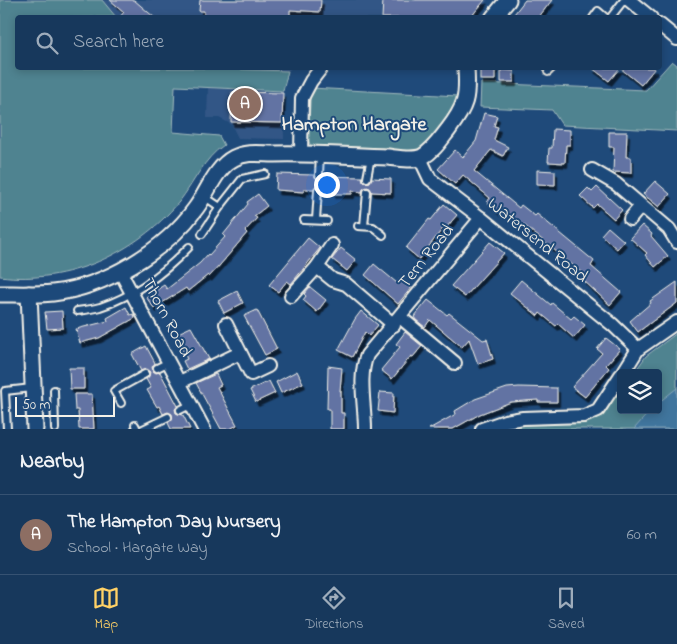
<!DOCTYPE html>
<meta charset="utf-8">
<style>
body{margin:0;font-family:"Indie Flower",sans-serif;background:#203f62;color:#f1f3f6}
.controls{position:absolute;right:15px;bottom:15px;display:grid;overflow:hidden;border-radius:5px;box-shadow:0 2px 8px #0003}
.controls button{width:45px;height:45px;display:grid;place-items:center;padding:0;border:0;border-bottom:1px solid #365272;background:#17385c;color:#f1f3f6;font:25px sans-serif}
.scale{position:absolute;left:15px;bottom:12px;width:100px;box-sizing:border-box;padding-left:5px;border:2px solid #f4f1e8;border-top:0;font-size:14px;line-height:18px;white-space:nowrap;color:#f4f1e8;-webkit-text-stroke:4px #1f4a7a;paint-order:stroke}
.you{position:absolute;left:326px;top:184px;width:18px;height:18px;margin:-12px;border:4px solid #fff;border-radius:50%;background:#1a73e8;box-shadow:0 0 0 8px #1a73e833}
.badge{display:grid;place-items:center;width:32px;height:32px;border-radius:50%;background:#ffd166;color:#fff;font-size:16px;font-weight:700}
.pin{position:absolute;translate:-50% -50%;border:2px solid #fff;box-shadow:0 1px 5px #0006}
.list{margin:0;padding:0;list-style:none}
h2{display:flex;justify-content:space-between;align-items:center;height:65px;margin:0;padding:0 20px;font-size:21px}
h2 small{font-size:16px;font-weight:400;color:#9eacbb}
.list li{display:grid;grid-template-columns:32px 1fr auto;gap:15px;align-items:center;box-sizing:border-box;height:80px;padding:0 20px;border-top:1px solid #365272}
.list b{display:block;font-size:19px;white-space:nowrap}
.list p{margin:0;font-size:16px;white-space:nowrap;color:#9eacbb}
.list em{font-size:16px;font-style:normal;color:#9eacbb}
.icon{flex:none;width:28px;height:28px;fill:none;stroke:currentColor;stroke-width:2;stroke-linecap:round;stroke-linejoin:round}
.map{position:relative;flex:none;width:677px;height:429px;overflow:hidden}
.search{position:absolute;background:#17385c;box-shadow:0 2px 8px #0003;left:15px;right:15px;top:15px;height:55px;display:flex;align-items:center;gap:12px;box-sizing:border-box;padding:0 18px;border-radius:5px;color:#9eacbb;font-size:19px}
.sheet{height:145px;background:#17385c}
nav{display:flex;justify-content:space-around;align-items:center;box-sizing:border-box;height:70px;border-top:1px solid #365272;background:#17385c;font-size:14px;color:#9eacbb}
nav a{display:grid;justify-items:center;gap:2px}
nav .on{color:#ffd166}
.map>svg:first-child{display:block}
.built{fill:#335686}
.green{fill:#4f8390;stroke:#a2babc}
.water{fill:#40759d;stroke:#88a7bb}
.building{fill:#6273a3;stroke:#f4f1e8;filter:url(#shadow)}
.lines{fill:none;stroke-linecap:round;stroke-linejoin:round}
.service-casing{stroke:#f4f1e8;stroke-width:10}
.minor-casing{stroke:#f4f1e8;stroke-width:16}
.tertiary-casing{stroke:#f4f1e8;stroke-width:19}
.service{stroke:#1f4a7a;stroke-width:6}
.minor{stroke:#1f4a7a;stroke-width:12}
.tertiary{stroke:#1f4a7a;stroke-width:15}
.labels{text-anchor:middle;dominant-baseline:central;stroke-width:4;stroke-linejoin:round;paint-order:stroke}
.street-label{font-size:18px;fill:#f4f1e8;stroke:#1f4a7a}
.quarter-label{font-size:20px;font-weight:bold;fill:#f4f1e8;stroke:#1f4a7a}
</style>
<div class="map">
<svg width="677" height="429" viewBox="0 0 677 429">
<defs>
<filter id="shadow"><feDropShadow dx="2.5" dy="4.5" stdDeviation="0" flood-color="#0009"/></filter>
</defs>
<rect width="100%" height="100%" fill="#1f4a7a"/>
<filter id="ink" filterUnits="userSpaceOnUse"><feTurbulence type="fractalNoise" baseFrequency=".02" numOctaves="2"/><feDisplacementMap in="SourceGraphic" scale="10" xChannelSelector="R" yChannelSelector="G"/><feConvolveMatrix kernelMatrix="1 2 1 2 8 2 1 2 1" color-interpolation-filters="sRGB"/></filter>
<g filter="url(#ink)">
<g class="built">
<polygon points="103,0 488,0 473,18 116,18"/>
<polygon points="195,68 291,68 288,71"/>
<polygon points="208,88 283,91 284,139 238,138 231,124 219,118 207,118"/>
</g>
<g class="green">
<path d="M0,0H102L116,17L18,18V68H195L288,71L283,91L175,86L173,132L219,136L224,145C204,158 194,183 179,202C136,253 67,285 0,276Z"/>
<polygon points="672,61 677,65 677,131 562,125 552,110 480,107 481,83 646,90"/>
<path d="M311,88L458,96C456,101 456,107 454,112C448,126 425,147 411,154L315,149L311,146L308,140Z"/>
<path d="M677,333V429H497C510,425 522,423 536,423C558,422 586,429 604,412C610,406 615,397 621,390V410H658V373H634L646,356Z"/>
</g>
<polygon class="water" points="677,388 677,429 634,429 651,410 658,410 658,403"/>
<g class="building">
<polygon points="110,0 134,0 155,18 119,18 124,12"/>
<polygon points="200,0 321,0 320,12 290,10 290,17 282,18 204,18 204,11 199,11"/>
<polygon points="383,0 485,0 470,18 382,18"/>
<polygon points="525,0 552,0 538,18 511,18"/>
<rect x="480" y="68" width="15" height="12"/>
<polygon points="592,68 655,68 641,85 620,68 609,81"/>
<polygon points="501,70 514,71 514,82 501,82"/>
<polygon points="232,92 283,93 282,123 231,122"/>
<polygon points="484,113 497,116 494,126 498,127 494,140 508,147 503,156 491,150 474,171 519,208 521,205 535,216 537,214 594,261 591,266 621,292 610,305 583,280 586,276 524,225 522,227 501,209 498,212 487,202 490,198 463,175 455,184 438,169 455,150 463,157 476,141"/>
<polygon points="553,129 570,130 570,145 566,145 565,163 548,162 549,148 552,148"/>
<polygon points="609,132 627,132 626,157 631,157 631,173 613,172 614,147 609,147"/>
<polygon points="537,170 555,171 555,185 537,184"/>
<polygon points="277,174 314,175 318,180 322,179 324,176 362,177 363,181 367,183 370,182 372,178 391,179 391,193 372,192 370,188 367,187 363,189 362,192 352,191 352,194 333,194 333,190 323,190 321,186 318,185 313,189 304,189 304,192 276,190"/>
<polygon points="655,181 670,194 659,207 643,194"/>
<polygon points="597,187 622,210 614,219 597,204 593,208 580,196 588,188 592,192"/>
<polygon points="258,194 267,206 254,216 257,218 245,231 247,233 220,265 209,277 208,275 188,291 186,288 154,308 146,297 164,285 167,289 200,263 208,254 209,255 225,237 223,235 248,204 247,202"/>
<polygon points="444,204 457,215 446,228 444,227 419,259 406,248 429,219 431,220"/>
<polygon points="642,225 652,234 651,236 668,256 655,267 645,255 647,253 630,238"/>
<polygon points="608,227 624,241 617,249 601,235"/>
<polygon points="308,238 320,248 291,284 287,281 278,292 269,285"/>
<polygon points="490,242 504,253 465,297 451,286"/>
<polygon points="341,248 356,260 347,271 332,259"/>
<polygon points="374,264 397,283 401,278 412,287 398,304 365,275"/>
<polygon points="521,280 551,305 552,303 571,319 574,316 585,325 574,338 558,324 556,326 540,313 538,316 510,293"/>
<polygon points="677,282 677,303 638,332 630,321 651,303 650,301"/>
<polygon points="310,287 326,300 317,312 303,300 306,296 304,294"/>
<polygon points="237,291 243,303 224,313 218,301"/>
<polygon points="428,300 447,315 449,313 483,340 487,339 493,359 478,364 469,339 462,347 430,320 425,327 416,320 414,317"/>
<polygon points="126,307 130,315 134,314 135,318 99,338 80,343 76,329 108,321 107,318"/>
<polygon points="257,310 277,349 265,355 244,316"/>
<polygon points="62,311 63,328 47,329 45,312"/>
<polygon points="361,311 378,325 369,336 365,332 352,357 338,350 355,319"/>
<polygon points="191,327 209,359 187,369 183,361 187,359 178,341 181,339 178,333"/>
<polygon points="405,332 422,346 413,357 411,356 392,379 381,370 400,347 396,344"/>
<polygon points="606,338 620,349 606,365 609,368 585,397 572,387 602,353 597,349"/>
<polygon points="146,346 155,363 152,367 153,371 156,373 160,372 178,406 175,409 176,413 183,415 190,429 171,429 168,423 172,419 172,414 168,412 163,414 159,406 157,407 147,390 151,388 146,379 149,376 150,372 146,369 141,371 132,354"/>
<polygon points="328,366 342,368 340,391 341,391 341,413 344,413 344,429 330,429 330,409 327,409"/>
<polygon points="69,368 84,368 84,389 70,389"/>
<polygon points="297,371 303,383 281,393 276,382"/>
<polygon points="216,374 221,385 217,387 237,425 230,429 221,429 196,383"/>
<polygon points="269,381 275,393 256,402 250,390"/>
<polygon points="519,387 557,388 557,402 538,402 538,400 511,402 480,414 453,429 429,429 456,414 455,411 475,399 507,388"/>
<polygon points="380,392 394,393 393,413 378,411"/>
<polygon points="74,394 92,394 94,429 79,429 78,410 75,410"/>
</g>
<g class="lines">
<defs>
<g id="service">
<polyline points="593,18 598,11 606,18"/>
<polyline points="610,18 624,0"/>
<polyline points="548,72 552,68"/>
<polyline points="319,175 320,154"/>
<polyline points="367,178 371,157"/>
<polyline points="205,197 220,207"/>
<polyline points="304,220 327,221"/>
<polyline points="316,220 318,190"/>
<polyline points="358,226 373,227 383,235"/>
<polyline points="364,226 367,192"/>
<polyline points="202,234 220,207 242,179 265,174"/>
<path d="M77,311C85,310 93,309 100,307C134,296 165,272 189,247"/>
<polyline points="157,368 169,362"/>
<polyline points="54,390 55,429"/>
<polyline points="121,403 114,391 145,374"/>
<polyline points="180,410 192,404"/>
<polyline points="135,425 137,429"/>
<polyline points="7,429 5,391 32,388"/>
<polyline points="143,429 168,417"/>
</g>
<g id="minor">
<polyline points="629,0 651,18"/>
<polyline points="660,25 677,39"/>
<polyline points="301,153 302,98 311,81 321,68"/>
<polyline points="420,158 430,179 481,218 613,325 638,349"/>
<polyline points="592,170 616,184 669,229 677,242"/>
<polyline points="630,219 641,206"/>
<polyline points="317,267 333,280 346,284 394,325"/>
<polyline points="120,271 204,429"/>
<polyline points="291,296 317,267 332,245"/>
<polyline points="400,317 455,363"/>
<polyline points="226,324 251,374 268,366"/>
<polyline points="623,373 638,349 677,322"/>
<polyline points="180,382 240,353"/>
<path d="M365,429C365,405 358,377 367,355L481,218"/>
<polyline points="482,429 505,421 523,418 584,416 598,410 621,375"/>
</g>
<g id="tertiary">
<polyline points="493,18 508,0"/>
<path d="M0,294C17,294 35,295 53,293C105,287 165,251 196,208C208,192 215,168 234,158C247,151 261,154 275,154C313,153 350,156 388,157C397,158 413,161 422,157C433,151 440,140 448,130C466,106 468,98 466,68"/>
<polyline points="29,294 35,429"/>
</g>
</defs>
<use href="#service" class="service-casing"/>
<use href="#minor" class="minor-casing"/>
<use href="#tertiary" class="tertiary-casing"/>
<use href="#service" class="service"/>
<use href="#minor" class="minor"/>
<use href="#tertiary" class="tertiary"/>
</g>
</g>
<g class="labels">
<g class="street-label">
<text transform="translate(537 241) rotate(39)">Watersend Road</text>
<text transform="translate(427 257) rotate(-51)">Tern Road</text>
<text transform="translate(166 318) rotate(62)">Thorn Road</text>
</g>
<g class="quarter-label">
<text x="354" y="125">Hampton Hargate</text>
</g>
</g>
</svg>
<div class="controls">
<button><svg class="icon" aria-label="layers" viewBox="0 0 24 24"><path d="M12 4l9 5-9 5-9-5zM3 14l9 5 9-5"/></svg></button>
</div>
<div class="scale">50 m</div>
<div class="you"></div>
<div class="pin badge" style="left:245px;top:104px;background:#8d6e63">A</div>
<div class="search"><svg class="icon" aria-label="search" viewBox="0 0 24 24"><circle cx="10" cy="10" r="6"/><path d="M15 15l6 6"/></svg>Search here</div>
</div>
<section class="sheet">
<h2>Nearby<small></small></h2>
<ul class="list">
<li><span class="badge" style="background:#8d6e63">A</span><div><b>The Hampton Day Nursery</b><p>School · Hargate Way</p></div><em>60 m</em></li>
</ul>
</section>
<nav>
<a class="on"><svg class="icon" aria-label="map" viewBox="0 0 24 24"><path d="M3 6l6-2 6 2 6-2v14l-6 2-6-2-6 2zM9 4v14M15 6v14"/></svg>Map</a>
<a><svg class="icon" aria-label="directions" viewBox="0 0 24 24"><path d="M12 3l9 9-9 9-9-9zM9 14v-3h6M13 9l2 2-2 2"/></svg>Directions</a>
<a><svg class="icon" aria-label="saved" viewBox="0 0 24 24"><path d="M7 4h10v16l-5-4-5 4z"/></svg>Saved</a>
</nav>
